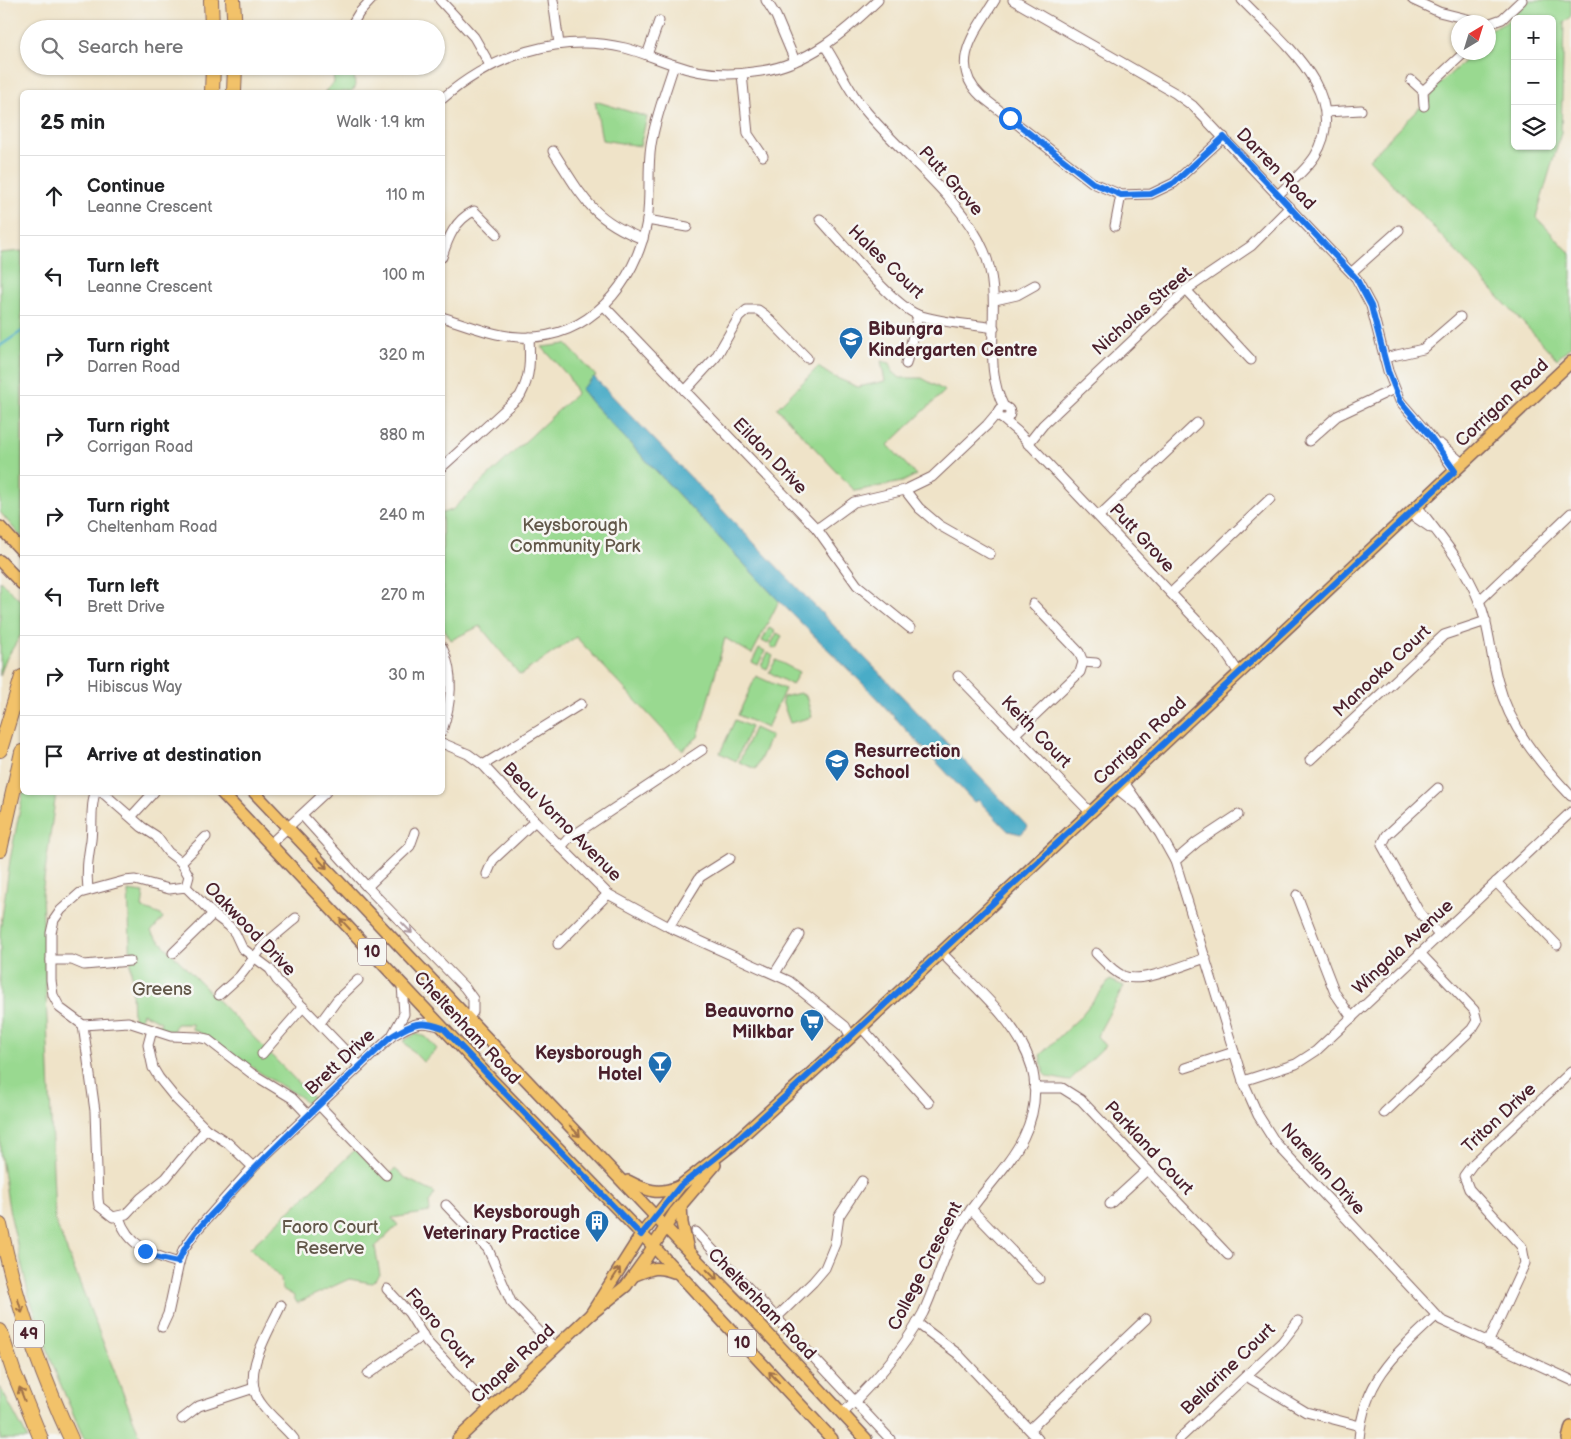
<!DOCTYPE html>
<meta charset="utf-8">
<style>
body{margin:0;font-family:"Balsamiq Sans",sans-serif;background:#f6f6f6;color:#202124}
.controls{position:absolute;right:15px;top:15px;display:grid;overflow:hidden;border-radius:8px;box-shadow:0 1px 4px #0004}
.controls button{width:45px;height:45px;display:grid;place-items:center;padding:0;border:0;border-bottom:1px solid #e0e0e0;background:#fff;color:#202124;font:25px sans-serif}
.compass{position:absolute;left:1451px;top:15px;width:45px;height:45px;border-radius:50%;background:#fff;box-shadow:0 1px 4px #0004;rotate:38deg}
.stop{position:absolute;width:15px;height:15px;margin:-11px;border:4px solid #1a73e8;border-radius:50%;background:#fff}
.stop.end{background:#1a73e8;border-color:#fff;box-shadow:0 1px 5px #0008}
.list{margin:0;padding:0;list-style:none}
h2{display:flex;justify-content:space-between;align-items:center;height:65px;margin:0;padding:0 20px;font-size:21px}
h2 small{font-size:16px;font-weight:400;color:#757577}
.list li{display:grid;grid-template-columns:32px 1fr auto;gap:15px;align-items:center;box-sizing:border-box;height:80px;padding:0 20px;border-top:1px solid #e0e0e0}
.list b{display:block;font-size:19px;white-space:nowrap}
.list p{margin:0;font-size:16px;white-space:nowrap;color:#757577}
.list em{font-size:16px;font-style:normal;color:#757577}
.icon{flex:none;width:28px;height:28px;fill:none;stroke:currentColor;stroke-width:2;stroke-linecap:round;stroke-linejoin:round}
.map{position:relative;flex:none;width:1571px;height:1439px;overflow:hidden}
.search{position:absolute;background:#fff;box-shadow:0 1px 4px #0004;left:20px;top:20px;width:425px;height:55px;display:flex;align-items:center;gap:12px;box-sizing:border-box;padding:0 18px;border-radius:28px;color:#757577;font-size:19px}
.panel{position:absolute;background:#fff;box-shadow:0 1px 4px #0004;left:20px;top:90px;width:425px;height:705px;border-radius:8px}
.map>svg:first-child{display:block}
.green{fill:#99d990;stroke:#727c5e;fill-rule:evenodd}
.water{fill:#48acc7;stroke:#496679}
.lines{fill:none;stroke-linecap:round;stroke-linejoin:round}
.stream{stroke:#48acc7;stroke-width:2.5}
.minor-casing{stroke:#846462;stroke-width:11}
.major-casing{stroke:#846462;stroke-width:14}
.highway-casing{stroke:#846462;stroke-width:16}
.minor{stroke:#fff;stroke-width:9}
.major{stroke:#f2c26a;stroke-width:11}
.highway{stroke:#f2c26a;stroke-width:14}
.oneway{stroke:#9e704a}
.oneway2{stroke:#ae9aa0}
.route{stroke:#1a73e8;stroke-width:6}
.labels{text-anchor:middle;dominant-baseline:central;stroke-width:5;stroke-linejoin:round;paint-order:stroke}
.shield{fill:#f6f6f2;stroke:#7e6067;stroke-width:1}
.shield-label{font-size:16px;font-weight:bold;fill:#4a1f2b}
.street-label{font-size:18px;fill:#4a1f2b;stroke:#f6f6f2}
.poi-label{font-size:18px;font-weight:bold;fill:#4a1f2b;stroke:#f6f6f2;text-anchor:end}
.park-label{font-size:18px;fill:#625749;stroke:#f6f6f2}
</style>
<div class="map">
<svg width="1571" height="1439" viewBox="0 0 1571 1439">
<rect width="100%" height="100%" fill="#f6f6f2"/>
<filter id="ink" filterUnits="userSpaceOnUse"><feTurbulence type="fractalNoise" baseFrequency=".02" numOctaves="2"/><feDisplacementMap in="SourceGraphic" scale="10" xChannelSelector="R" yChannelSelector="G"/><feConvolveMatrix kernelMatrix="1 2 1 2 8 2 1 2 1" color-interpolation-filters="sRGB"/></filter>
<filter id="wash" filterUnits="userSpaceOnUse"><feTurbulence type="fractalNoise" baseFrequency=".0096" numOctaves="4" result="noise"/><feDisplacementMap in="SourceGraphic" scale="20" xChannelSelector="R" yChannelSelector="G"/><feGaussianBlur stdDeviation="1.12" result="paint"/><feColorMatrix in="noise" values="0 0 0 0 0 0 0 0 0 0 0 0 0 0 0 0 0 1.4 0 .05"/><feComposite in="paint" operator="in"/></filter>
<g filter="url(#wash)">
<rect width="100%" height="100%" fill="#efe3c8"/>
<g class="green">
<path d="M1530,0H1571V16L1564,23L1561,133L1536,217L1571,254V346L1557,359L1369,159L1419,108L1428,105L1433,90L1473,53L1488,52L1489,31L1505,23ZM1515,19H1552V146H1515Z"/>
<polygon points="354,69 355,88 350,92 324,92 334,83 333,74"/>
<polygon points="595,101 647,117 640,146 602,140"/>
<polygon points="22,251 22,538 0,512 0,253"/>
<polygon points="566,344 596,376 589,381 591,402 779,601 752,654 725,638 698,737 682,750 576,637 520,675 480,626 451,640 443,627 442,513 452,510 577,393 568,376 542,347"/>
<polygon points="881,361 890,363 893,372 900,378 922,378 945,391 888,445 916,475 902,482 855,491 777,408 818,367 832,376 858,387 885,381"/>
<polygon points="0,581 22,602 22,633 5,661 0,676"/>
<polygon points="769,628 775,631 768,644 762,641"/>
<polygon points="777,633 782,636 776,649 770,646"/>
<polygon points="759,648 765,651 758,665 752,662"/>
<polygon points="768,653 773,656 767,669 761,666"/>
<polygon points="776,660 799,672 792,685 769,672"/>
<polygon points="756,676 785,689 767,728 738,715"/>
<polygon points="800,693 806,696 812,717 790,723 782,701 783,697"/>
<polygon points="735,720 751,727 736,761 720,753"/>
<polygon points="754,728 771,736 756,769 739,762"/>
<polygon points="23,793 56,793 42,894 55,1220 141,1439 84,1439 57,1376 29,1296 9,1209 0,1151 0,932 10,860"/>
<path d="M128,891L144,893L142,908L161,915L163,918L151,932L316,1101L310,1106C293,1089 280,1087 262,1074C238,1058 218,1041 192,1029V1024H176L173,1032L159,1028L161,1022L142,1013L140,1020L133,1018Z"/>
<polygon points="1110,980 1124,986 1097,1036 1105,1046 1069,1081 1048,1077 1044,1074 1040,1055 1079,1018"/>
<polygon points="416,1034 426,1037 437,1049 423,1062 403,1041"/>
<polygon points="355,1150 385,1179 395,1169 407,1179 435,1193 429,1203 430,1212 392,1218 398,1225 375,1247 380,1275 372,1283 349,1279 297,1303 293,1295 282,1289 281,1279 250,1248"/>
<polygon points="0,1387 28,1439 0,1439"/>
</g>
<polygon class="water" points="594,377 1028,827 1021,834 1008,831 978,800 974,802 867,688 779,601 591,402 581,389"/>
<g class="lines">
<polyline class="stream" points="0,346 22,331"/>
</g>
</g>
<g filter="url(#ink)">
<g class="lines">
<defs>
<g id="minor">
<polyline points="440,0 474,37 490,65"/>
<polyline points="553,0 559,44"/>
<polyline points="766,0 776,16 795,61"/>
<path d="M995,0C976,31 947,64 981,96L1093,183L1121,195L1151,194L1174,183L1224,137"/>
<polyline points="1013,0 1175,93 1193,106 1356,278 1371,306 1388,371 1400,401 1430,436 1455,471"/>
<path d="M1242,0C1280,40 1353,94 1315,156C1306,170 1291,182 1278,195"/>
<polyline points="1413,0 1439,12 1479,22"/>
<polyline points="1488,24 1502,19 1522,0"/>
<polyline points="351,26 359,13 371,0"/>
<path d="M825,46C839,67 848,91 865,110C901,154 962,198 984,251C1006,303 979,360 1004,407"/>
<polyline points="647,55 659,21"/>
<polyline points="742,74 748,134 763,156"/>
<polyline points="1411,80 1423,91"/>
<path d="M442,99C492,56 558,32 625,48C642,52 658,60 675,65C702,75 732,76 761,71C808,64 845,32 878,0"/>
<polyline points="1424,106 1423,91 1465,52"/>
<polyline points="1326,112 1361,110"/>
<path d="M553,151C582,196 591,219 643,239"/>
<path d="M820,219C840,241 894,306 918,315C942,323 970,324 994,328"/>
<polyline points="647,220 687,227"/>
<polyline points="1115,226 1121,195"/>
<path d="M442,257C448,238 455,220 474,211L497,234"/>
<polyline points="1352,272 1399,230"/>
<polyline points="1186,290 1251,360"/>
<polyline points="995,300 1017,295 1035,285"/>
<polyline points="604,306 817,529 857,585 910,628"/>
<path d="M442,317C467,325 494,336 519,337C588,341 636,284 647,221C651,196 647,170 651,145C655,118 666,91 674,65"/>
<polyline points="1384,358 1423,349 1460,317"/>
<polyline points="906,364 918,315"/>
<polyline points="685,391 716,357 739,317 747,310 758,310 765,315 807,358"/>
<circle cx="1004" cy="413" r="6"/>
<polyline points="1004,420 1018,432 1220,645 1239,673"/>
<polyline points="1309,441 1337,416 1394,389"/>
<polyline points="1028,444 1043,425 1186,290 1251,246 1290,207"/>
<polyline points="1440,444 1462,463"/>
<path d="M442,467L520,396C531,376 530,359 529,337"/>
<polyline points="905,490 919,508 939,525 990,554"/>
<path d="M1417,506C1440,536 1465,565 1479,601C1490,627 1490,655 1498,682C1510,728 1539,762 1571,796"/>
<polyline points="1409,513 1431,528"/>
<polyline points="1099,516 1197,423"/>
<polyline points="817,529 854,502 905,490 932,477 987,425 998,412"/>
<polyline points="1171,593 1270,499"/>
<polyline points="1479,601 1571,513"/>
<path d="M442,647C455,675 451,703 442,731"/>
<polyline points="1083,662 1096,663"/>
<polyline points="958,676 1090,812"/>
<polyline points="1015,734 1080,672 1083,662 1079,652 1033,604"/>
<polyline points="442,743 468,754 483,765 535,821 608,894 669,927 789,981 845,1026 851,1037"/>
<polyline points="1310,760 1444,635 1486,621"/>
<polyline points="483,765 581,704"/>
<polyline points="1123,781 1160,834 1175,861 1243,1081 1258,1115 1275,1142 1441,1320 1571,1380"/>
<polyline points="1116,788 1136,804"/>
<polyline points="1438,788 1387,835 1382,845 1419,912 1439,935"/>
<polyline points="102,792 142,827 156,836 168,852 181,862 189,876 186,887"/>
<polyline points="302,815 367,887 465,988 473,999 473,1012 468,1018"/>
<polyline points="131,817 154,792"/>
<polyline points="270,844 326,792"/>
<polyline points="561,847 568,839 702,750"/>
<polyline points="1175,861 1197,842 1238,815"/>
<polyline points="181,862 206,837"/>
<polyline points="487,874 493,860 535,821"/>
<polyline points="1496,882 1557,945"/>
<polyline points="367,887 410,846 415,832"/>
<path d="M88,890C86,872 88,858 91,840C93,824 90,808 95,793L98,792"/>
<polyline points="1297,895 1335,993 1352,1018"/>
<polyline points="669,927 700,877 730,858"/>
<polyline points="558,944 608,894"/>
<polyline points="173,953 213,914"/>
<path d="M1096,953C1104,961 1112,971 1123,976C1142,984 1186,964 1206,958"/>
<polyline points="51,960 72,960 84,965 130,961"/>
<polyline points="775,973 799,935"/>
<polyline points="219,995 240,976 265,944 296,918"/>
<polyline points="320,1023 337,1000 358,980"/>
<polyline points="83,1025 95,1111 98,1199 99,1206 113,1217 126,1214 141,1198 166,1178 206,1129"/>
<polyline points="861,1027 929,1103"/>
<polyline points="152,1030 148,1045 153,1068 159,1078 176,1099 206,1129 228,1143 253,1167"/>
<polyline points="393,1034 404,1014 402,985"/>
<polyline points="262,1054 303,1007"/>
<polyline points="1185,1068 1234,1052"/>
<polyline points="1243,1081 1296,1064 1316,1051 1571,812"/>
<polyline points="1034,1088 1062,1088 1081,1100 1228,1255"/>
<polyline points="319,1105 386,1175"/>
<polyline points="1384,1113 1472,1029 1477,1021 1474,1010 1420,953"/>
<polyline points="308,1115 292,1098 251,1073 207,1039 197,1037 171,1036 128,1022 83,1025 60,1008 53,995 51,980 51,933 54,920 61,910 80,893 124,881 135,880 169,889 186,887 213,914 229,926 235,933 242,948 270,969 277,980 360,1066"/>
<polyline points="1110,1204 1147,1170"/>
<polyline points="446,1205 488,1249 511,1302 555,1348"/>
<polyline points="971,1209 1039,1279"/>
<path d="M119,1217C127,1245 153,1256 179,1263"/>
<polyline points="696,1232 890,1439"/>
<polyline points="387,1289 409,1313 427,1342 490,1409"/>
<path d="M281,1305C269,1332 240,1374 260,1402C269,1416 284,1426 294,1439"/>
<polyline points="776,1318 813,1282 825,1268 835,1244 839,1216 862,1181"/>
<polyline points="917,1323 958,1354 1038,1439"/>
<path d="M162,1327L168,1314L179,1263L183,1250L197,1230L253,1167L392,1036C412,1024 419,1019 442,1027"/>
<polyline points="1488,1343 1525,1263 1522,1247 1469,1189 1464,1176 1472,1165 1571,1072"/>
<polyline points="368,1374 423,1335"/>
<polyline points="1246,1376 1306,1412 1360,1426"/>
<path d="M842,1414C873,1383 902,1352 923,1313C936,1286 943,1256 958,1229C987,1178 1042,1145 1034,1078C1027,1028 974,987 941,952"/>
<polyline points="182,1419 199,1406 254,1388"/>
<polyline points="1030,1429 1146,1319"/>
<polyline points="1179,1439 1282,1342 1298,1321"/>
<path d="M1359,1439C1364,1380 1395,1354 1436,1316"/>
</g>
<g id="major">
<polyline points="0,527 22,551"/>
<polyline points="0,561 22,584"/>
<polyline points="221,792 493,1081 654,1247 832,1439"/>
<polyline points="254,792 689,1252 740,1304 866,1439"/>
<path d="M628,1181C647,1191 658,1195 678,1187"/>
<polyline points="681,1205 682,1223 688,1250"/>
<path d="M635,1275C653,1268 656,1266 674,1272"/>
<polyline points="591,1314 641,1235 680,1186 732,1145 851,1037 1571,362"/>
<polyline points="458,1439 591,1314 626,1286 646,1258 675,1212 715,1165"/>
<polyline points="1568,1439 1571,1427"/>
</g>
<g id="highway">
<polyline points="211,0 212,29"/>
<polyline points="233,0 235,29"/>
<polyline points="212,92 213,66"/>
<polyline points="234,92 235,66"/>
<polyline points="0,750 22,677"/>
<polyline points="0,850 22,752"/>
<path d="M0,1225C15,1299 39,1370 71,1439"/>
<polyline points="0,1331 14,1373 41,1439"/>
</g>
</defs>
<use href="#minor" class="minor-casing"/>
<use href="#major" class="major-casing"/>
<use href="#highway" class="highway-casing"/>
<use href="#minor" class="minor"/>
<use href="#major" class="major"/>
<use href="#highway" class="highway"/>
</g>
<defs><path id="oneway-shaft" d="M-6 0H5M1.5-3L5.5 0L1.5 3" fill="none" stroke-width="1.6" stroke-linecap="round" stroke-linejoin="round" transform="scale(1.25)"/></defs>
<g class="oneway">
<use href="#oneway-shaft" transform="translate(322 863) rotate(47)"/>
<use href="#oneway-shaft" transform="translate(345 924) rotate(-133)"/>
<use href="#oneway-shaft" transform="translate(575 1131) rotate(46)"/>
<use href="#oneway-shaft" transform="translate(616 1274) rotate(-57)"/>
<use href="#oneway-shaft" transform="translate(712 1275) rotate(45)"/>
<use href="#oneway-shaft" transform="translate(20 1306) rotate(73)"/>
<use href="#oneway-shaft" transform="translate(774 1377) rotate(-133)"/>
<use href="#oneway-shaft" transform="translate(22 1394) rotate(-111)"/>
</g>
<use class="oneway2" href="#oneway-shaft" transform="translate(407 928) rotate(46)"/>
</g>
<g class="lines" filter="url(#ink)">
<path class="route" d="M145,1251L155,1257L178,1262C189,1236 207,1219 226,1199C278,1142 335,1090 392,1036C412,1024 419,1019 443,1028L641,1235L680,1186L732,1145L850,1037L1455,471L1430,436L1400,401L1388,371L1371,306L1356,278L1224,137L1174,183L1151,194L1121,195L1093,183L1010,118"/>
</g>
<defs>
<symbol id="school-pin" viewBox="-11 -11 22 30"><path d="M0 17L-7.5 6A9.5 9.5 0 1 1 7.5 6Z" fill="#1f6fb2" stroke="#f6f6f2"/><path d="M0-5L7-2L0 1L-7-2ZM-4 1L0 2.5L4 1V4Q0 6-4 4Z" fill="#fff"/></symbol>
<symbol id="supermarket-pin" viewBox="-11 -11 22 30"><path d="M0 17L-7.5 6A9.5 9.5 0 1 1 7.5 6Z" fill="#1f6fb2" stroke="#f6f6f2"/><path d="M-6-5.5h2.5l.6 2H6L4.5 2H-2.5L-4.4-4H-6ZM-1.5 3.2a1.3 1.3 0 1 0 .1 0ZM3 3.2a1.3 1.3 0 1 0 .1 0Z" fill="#fff"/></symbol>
<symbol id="bar-pin" viewBox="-11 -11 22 30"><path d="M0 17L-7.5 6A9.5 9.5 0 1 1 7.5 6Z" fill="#1f6fb2" stroke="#f6f6f2"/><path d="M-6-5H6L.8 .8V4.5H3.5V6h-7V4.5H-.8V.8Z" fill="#fff"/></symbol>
<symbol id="building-pin" viewBox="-11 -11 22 30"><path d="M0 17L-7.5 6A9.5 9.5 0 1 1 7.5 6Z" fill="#1f6fb2" stroke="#f6f6f2"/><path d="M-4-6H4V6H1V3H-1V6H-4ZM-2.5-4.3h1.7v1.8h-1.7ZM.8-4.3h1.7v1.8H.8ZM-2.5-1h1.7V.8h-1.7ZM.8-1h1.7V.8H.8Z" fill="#fff"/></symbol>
</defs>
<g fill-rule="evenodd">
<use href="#school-pin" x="837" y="325" width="28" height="38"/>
<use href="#school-pin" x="823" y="747" width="28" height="38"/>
<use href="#supermarket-pin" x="798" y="1007" width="28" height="38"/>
<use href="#bar-pin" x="646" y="1049" width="28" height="38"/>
<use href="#building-pin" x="583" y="1208" width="28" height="38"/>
</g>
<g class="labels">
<g class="shield">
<rect x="358" y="938.5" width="28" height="27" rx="4"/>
<rect x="14" y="1320.5" width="30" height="27" rx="4"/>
<rect x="728" y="1329.5" width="28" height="27" rx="4"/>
</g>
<g class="shield-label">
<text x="372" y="952">10</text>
<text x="29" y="1334">49</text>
<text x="742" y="1343">10</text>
</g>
<g class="street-label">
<text transform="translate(1276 169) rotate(46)">Darren Road</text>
<text transform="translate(951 181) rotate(48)">Putt Grove</text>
<text transform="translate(886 262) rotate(44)">Hales Court</text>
<text transform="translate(1142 311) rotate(-41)">Nicholas Street</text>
<text transform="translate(1502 403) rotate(-43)">Corrigan Road</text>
<text transform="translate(770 456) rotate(46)">Eildon Drive</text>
<text transform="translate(1142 538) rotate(47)">Putt Grove</text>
<text transform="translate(1382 671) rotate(-43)">Manooka Court</text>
<text transform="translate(1036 732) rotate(46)">Keith Court</text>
<text transform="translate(1140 741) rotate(-43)">Corrigan Road</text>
<text transform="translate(562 822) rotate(45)">Beau Vorno Avenue</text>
<text transform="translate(250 929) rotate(46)">Oakwood Drive</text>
<text transform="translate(1403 947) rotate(-43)">Wingala Avenue</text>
<text transform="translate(467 1028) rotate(47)">Cheltenham Road</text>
<text transform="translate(340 1062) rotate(-43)">Brett Drive</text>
<text transform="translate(1499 1118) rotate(-43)">Triton Drive</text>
<text transform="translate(1149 1148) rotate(47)">Parkland Court</text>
<text transform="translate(1323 1169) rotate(48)">Narellan Drive</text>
<text transform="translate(925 1266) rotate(-63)">College Crescent</text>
<text transform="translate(762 1304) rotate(46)">Cheltenham Road</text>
<text transform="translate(440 1328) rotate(50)">Faoro Court</text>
<text transform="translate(513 1364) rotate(-43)">Chapel Road</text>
<text transform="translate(1228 1369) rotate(-44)">Bellarine Court</text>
</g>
<g class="poi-label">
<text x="868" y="329" text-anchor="start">Bibungra<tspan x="868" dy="21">Kindergarten Centre</tspan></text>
<text x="854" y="751" text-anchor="start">Resurrection<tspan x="854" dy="21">School</tspan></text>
<text x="794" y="1011">Beauvorno<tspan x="794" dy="21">Milkbar</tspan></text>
<text x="642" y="1053">Keysborough<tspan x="642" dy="21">Hotel</tspan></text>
<text x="580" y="1212">Keysborough<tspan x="580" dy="21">Veterinary Practice</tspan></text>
</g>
<g class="park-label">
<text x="575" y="525">Keysborough<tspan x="575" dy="21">Community Park</tspan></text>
<text x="162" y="989">Greens</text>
<text x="330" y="1227">Faoro Court<tspan x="330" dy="21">Reserve</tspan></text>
</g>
</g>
</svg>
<div class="controls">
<button>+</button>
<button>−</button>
<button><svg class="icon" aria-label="layers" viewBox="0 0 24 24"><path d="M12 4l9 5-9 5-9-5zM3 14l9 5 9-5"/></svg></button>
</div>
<svg class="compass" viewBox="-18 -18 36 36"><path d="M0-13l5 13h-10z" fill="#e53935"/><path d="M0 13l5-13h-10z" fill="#757577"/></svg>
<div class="stop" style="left:1010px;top:118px"></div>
<div class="stop end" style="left:145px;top:1251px"></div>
<div class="search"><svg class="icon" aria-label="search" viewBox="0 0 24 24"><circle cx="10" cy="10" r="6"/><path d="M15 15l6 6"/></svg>Search here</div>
<section class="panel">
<h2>25 min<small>Walk · 1.9 km</small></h2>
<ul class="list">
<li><svg class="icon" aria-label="ahead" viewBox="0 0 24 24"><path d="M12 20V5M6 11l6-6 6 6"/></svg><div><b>Continue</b><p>Leanne Crescent</p></div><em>110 m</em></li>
<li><svg class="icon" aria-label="left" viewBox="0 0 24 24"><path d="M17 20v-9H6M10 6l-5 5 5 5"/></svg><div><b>Turn left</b><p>Leanne Crescent</p></div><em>100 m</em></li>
<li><svg class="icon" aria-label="right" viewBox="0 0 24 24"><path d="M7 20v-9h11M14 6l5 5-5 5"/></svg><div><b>Turn right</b><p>Darren Road</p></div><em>320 m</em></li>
<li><svg class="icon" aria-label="right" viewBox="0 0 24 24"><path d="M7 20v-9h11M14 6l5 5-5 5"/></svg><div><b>Turn right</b><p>Corrigan Road</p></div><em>880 m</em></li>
<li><svg class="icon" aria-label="right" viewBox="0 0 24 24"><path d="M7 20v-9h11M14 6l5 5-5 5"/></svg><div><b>Turn right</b><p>Cheltenham Road</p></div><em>240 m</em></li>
<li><svg class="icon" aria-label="left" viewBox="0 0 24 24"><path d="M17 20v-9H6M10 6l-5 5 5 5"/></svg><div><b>Turn left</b><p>Brett Drive</p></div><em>270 m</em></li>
<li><svg class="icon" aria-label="right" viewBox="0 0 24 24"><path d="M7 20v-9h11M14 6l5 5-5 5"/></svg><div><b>Turn right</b><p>Hibiscus Way</p></div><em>30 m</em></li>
<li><svg class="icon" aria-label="arrive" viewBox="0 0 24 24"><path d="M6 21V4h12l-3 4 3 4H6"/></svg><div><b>Arrive at destination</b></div></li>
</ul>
</section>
</div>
